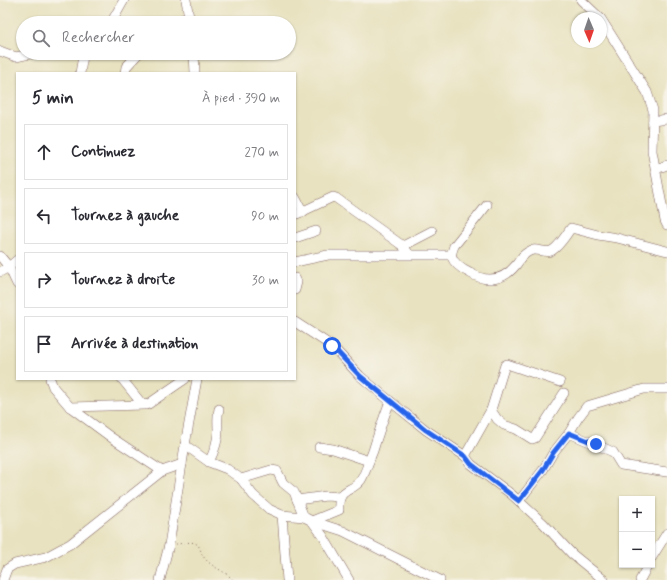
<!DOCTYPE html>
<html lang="fr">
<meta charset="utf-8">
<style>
body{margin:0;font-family:Mynerve,sans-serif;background:#f2f2f3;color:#2b2b33}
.controls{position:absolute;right:12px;bottom:12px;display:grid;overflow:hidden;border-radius:0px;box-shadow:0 1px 3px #0004}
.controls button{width:36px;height:36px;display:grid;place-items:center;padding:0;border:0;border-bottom:1px solid #e1e1e2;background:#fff;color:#2b2b33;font:20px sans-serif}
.compass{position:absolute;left:571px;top:12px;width:36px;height:36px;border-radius:50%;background:#fff;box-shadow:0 1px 3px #0004;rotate:178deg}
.stop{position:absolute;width:12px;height:12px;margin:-9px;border:3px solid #2563eb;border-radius:50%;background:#fff}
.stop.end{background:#2563eb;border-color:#fff;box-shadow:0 1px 4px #0008}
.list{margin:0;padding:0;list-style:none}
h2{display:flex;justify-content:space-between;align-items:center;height:52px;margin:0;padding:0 16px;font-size:17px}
h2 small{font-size:13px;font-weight:400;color:#7c7c81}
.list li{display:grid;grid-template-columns:26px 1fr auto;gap:12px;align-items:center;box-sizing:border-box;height:56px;margin:0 8px 8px;padding:0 8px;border:1px solid #e1e1e2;border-radius:0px}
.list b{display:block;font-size:15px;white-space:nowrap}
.list em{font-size:13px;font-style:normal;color:#7c7c81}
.icon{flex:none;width:22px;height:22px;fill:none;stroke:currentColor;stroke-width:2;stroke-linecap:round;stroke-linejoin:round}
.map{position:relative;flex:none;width:667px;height:580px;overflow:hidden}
.search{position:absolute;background:#fff;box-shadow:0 1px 3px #0004;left:16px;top:16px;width:280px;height:44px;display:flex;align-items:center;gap:10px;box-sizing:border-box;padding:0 14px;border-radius:22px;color:#7c7c81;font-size:15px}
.panel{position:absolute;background:#fff;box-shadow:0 1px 3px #0004;left:16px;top:72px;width:280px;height:308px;border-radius:0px}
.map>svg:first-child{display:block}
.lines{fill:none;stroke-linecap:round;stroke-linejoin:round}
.minor-casing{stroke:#81635f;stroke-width:10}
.path{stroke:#81635f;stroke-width:1;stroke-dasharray:1 3;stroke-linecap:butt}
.minor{stroke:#fff;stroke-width:9}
.route{stroke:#2563eb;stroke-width:5}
</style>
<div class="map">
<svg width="667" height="580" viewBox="0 0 667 580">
<rect width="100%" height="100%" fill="#f7f3e8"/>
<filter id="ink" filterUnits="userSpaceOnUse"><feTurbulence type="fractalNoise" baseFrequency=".025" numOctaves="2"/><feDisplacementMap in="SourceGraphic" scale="8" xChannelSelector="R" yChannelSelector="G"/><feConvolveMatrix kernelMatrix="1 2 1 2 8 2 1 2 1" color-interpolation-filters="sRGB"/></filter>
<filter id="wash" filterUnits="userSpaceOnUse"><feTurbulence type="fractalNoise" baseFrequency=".012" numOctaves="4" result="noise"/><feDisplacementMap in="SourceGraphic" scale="16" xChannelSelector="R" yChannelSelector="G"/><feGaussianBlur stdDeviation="0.9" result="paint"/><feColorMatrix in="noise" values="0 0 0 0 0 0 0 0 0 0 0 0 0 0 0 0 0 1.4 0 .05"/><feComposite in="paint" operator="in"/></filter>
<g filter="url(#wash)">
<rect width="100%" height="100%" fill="#e8e2c0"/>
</g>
<g filter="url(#ink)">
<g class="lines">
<defs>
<g id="minor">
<polyline points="186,0 190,23"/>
<polyline points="581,0 600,18"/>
<polyline points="601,19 647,92 653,110 652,151 665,221 667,225"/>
<polyline points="111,23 124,0"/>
<polyline points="174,23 189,17"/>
<polyline points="0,51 16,57 34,53"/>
<polyline points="194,53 195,73"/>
<polyline points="80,73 83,56 86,53"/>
<polyline points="125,73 126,67 139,53"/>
<polyline points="653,121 667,119"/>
<polyline points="656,169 667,165"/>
<polyline points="295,197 303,212"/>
<polyline points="295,215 333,197 336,198 403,246 409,254"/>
<polyline points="295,238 316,231"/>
<polyline points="403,246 432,231"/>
<path d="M451,255C454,264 461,269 470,273C487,283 503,281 516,265C520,260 522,255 528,252C536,246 543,254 551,251C558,248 567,234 571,228L598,235L617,238L667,251"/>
<polyline points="0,256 9,267 17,284"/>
<polyline points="295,262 328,255 451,255 454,246 487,205"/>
<polyline points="0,272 9,267 17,260"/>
<polyline points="295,278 297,282 295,290"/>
<polyline points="295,322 332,346 360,376 390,401 426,430 465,456 471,464 511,494 543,523 572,554 604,580"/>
<polyline points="50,379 53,387 70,407 144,405"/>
<polyline points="122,379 142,404 147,405 185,379"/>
<polyline points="70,407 112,438 162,471"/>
<polyline points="491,410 497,419 504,425 516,429 532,439 535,438 564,393"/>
<polyline points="569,433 578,418 587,406 644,389 667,389"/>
<polyline points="185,445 209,462 227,469 241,479 253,495 269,509 282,515 304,517 312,521 343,531 440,580"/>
<polyline points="319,447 333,449 369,461"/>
<polyline points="465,456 491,410 505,365 507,364 560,382"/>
<path d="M209,462C214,452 218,442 218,431C218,423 217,417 219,409"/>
<polyline points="241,479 271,470 277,471 283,483 294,492 304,517"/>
<polyline points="297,500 326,496 340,497"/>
<polyline points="519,501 543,470 553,453 569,433 613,452 621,465 667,472"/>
<polyline points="282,515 287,580"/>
<polyline points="652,557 667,533"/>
<polyline points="3,580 7,569 15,564 46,557 70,544 162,471 182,464"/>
<polyline points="160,580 169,545 185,445 197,379"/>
<path d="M349,580L323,536L312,521L339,510C337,487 352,493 361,480C366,472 369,460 373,451C378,434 384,417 390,401"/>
<polyline points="640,580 648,565"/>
</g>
</defs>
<use href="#minor" class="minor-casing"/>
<path class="path" d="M176,544C182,544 190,541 195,543C201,546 200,552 203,556C211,568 225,570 233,580"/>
<use href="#minor" class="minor"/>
</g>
</g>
<g class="lines" filter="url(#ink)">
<polyline class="route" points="332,346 360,376 426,430 465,456 471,464 519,501 543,470 553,453 569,433 596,444"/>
</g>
</svg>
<div class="controls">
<button>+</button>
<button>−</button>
</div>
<svg class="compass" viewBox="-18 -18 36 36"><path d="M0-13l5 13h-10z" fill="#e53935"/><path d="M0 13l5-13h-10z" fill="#7c7c81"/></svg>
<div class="stop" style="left:332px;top:346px"></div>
<div class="stop end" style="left:596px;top:444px"></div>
<div class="search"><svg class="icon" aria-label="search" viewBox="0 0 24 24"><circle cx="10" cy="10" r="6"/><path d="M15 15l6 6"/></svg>Rechercher</div>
<section class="panel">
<h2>5 min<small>À pied · 390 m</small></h2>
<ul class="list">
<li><svg class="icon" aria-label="ahead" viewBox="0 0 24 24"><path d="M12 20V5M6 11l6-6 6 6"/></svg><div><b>Continuez</b></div><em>270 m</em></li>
<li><svg class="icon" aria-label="left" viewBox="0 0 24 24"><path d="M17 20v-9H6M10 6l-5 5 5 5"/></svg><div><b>Tournez à gauche</b></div><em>90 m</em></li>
<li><svg class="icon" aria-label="right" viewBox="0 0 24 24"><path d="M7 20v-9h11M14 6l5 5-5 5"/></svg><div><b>Tournez à droite</b></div><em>30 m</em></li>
<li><svg class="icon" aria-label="arrive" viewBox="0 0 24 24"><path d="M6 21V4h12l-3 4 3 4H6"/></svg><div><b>Arrivée à destination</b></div></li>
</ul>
</section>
</div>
